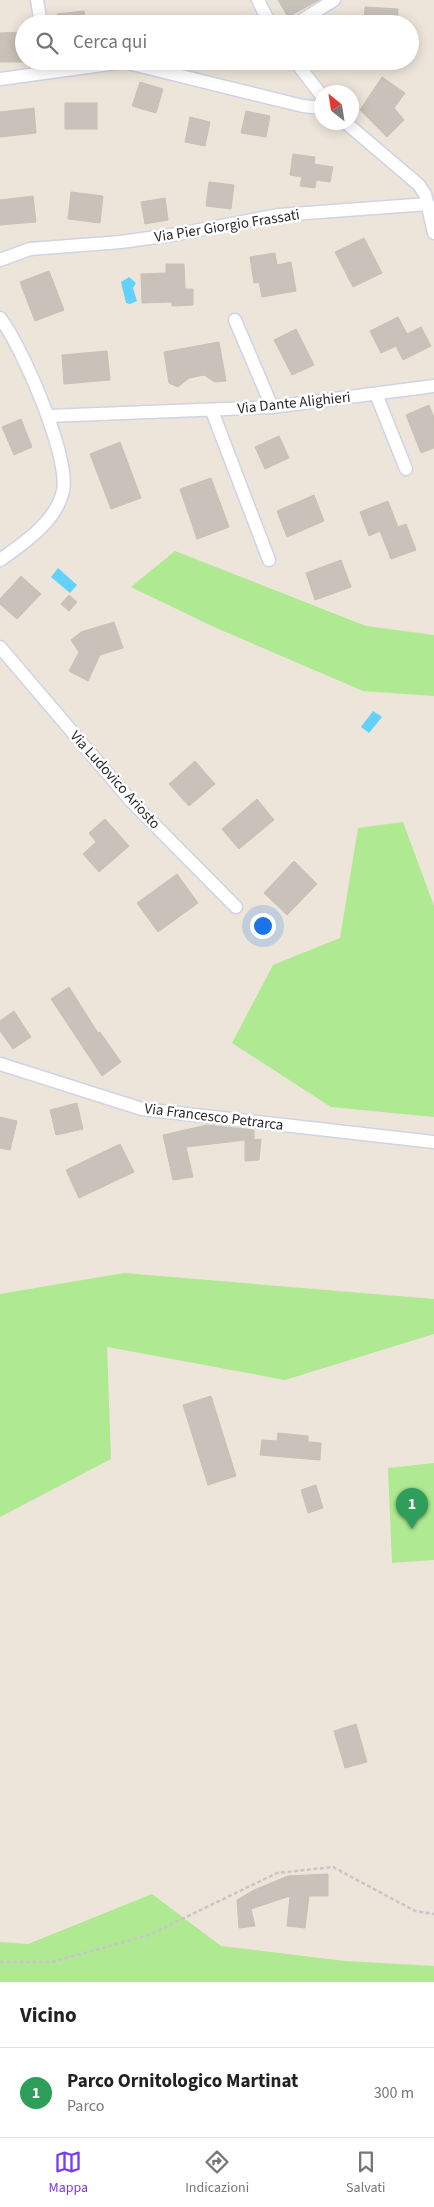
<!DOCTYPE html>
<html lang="it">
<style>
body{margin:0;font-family:"Source Sans 3",sans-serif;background:#f2f2f2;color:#222}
.compass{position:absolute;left:314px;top:85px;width:45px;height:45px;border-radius:50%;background:#fff;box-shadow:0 2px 12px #0003;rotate:330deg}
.you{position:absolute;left:262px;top:925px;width:18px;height:18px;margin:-12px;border:4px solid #fff;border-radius:50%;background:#1a73e8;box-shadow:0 0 0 8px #1a73e833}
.badge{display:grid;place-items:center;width:32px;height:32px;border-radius:50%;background:#7c3aed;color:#fff;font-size:16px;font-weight:700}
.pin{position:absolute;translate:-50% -41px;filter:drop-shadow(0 1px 2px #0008)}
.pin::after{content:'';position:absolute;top:26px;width:18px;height:15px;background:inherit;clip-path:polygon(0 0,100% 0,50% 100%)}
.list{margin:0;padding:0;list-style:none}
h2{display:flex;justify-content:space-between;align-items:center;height:65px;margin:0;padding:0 20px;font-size:21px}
h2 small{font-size:16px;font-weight:400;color:#767676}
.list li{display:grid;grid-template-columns:32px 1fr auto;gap:15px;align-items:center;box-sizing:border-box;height:90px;padding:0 20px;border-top:1px solid #e0e0e0}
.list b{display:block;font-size:19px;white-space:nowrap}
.list p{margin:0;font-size:16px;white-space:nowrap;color:#767676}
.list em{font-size:16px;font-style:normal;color:#767676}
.icon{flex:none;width:28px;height:28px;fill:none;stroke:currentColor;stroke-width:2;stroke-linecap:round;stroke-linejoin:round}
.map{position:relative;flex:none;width:434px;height:1982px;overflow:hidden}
.search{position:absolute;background:#fff;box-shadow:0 2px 12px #0003;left:15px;right:15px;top:15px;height:55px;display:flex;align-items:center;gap:12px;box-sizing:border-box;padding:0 18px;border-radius:28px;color:#767676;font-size:19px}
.sheet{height:155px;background:#fff}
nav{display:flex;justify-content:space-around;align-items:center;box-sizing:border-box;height:70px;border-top:1px solid #e0e0e0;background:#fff;font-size:14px;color:#767676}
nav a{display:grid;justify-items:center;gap:2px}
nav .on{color:#7c3aed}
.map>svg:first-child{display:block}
.green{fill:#afe991}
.water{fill:#62d2fa}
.building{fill:#c8c2ba;stroke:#c9c1b3}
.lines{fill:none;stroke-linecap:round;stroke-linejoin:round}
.street-casing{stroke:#cfd3e4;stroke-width:15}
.path{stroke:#c7c7c7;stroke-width:2.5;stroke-dasharray:4 2.5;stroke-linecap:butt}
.street{stroke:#fff;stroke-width:12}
.labels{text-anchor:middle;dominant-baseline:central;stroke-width:5;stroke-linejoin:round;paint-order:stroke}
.street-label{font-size:15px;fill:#292929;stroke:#fff}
</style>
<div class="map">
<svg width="434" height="1982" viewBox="0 0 434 1982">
<rect width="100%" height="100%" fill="#ede5da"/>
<g class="green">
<polygon points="175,551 366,626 434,635 434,696 363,691 214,627 131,587"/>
<polygon points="403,822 434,906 434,1117 331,1107 232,1043 273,965 340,938 358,828"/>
<polygon points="124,1273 434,1299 434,1334 285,1380 107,1347 111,1459 0,1517 0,1294"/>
<polygon points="434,1463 434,1560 392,1563 388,1468"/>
<polygon points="152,1894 221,1946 345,1961 434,1966 434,1982 0,1982 0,1942 28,1944"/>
</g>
<g class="water">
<polygon points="129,277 136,283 133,288 137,301 130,304 126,303 121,282"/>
<polygon points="58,568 77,585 70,593 51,577"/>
<polygon points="373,711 382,717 369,733 361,727"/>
</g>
<g class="building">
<polygon points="278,0 319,0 288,17"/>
<polygon points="365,7 398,9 397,24 364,24"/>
<polygon points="84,11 86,24 58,24 57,14"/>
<polygon points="24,32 24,62 0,62 0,33"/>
<polygon points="382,77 405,93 394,108 404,120 387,137 360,110"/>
<polygon points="140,82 163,89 156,113 132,106"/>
<rect x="65" y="103" width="32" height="26"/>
<polygon points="34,108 36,133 0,137 0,112"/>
<polygon points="246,111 270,116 266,137 241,133"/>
<polygon points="190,117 210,122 205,146 185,142"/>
<polygon points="293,154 315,157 314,164 333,167 330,182 316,180 315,188 300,186 302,177 290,175"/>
<polygon points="209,182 234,185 231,209 206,206"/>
<polygon points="71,192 103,196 100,223 68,219"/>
<polygon points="33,196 36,222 0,225 0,200"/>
<polygon points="165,198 168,220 145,224 141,202"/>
<polygon points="364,238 382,273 353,287 335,252"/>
<polygon points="275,253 277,265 291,262 296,291 262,297 259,282 254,283 250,257"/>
<polygon points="166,264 184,264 185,289 193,289 193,305 172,306 172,302 142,303 141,274 166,273"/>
<polygon points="49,271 64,310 35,321 20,282"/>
<polygon points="398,317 407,334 421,327 431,346 403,360 396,346 381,353 370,331"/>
<polygon points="296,329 314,365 292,375 274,340"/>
<polygon points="219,342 226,381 215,382 204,375 189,378 178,387 169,383 164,352"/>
<polygon points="107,351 110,380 64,384 62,355"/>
<polygon points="429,405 434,418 434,448 421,453 406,415"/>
<polygon points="21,419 32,447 14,455 2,427"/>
<polygon points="279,436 289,458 265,469 255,447"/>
<polygon points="120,442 141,498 111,509 90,454"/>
<polygon points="211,478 229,527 197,539 180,489"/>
<polygon points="314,495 324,521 287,537 277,511"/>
<polygon points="388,501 398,527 406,524 416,550 391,559 380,531 369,536 360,512"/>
<polygon points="341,560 351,587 315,600 306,573"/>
<polygon points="21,576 41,594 17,619 0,604 0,599"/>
<polygon points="69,595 77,602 69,611 61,604"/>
<polygon points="114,622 123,648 100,655 88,681 69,671 79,652 71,640 81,632"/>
<polygon points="195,761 215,784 189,806 169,784"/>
<polygon points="257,799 274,820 239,849 222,829"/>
<polygon points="105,819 129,846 99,872 83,854 96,842 89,833"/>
<polygon points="294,861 317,884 287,915 264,893"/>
<polygon points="177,874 198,903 158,932 137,903"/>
<polygon points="69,987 98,1033 100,1032 121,1062 102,1076 51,999"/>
<polygon points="14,1011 31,1037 13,1049 0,1031 0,1021"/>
<polygon points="77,1103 83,1129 56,1135 50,1110"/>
<polygon points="0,1117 17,1121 10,1150 0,1148"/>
<polygon points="207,1125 254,1130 254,1140 261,1139 259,1160 245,1161 245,1140 186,1147 193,1177 173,1180 163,1135"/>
<polygon points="120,1144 134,1172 79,1198 66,1170"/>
<polygon points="211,1396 236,1476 208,1485 183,1405"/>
<polygon points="278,1433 308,1436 308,1442 321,1443 320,1460 260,1455 262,1440 277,1441"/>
<polygon points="316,1485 323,1508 308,1513 301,1490"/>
<polygon points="356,1724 367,1762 345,1768 334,1731"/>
<polygon points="328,1874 328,1896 309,1896 305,1928 287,1926 290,1896 251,1909 255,1926 239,1928 237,1900 254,1890 288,1876"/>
</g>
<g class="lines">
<defs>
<g id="street">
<polyline points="37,0 41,24"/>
<polyline points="258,0 270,24"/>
<polyline points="296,24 334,0"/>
<polyline points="295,61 322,96"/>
<polyline points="0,79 124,62 303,106 322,108"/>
<polyline points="345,122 419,185 425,194 434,233"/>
<polyline points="0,260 30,249 121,242 178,234 279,215 428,204"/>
<path d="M0,318C22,346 70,457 63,491C56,522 24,543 0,560"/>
<polyline points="235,320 272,407"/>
<polyline points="376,394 406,469"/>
<polyline points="212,411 269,560"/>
<polyline points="48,416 272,407 434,386"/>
<polyline points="0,647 131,801 236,907"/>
<polyline points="0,1064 142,1109 434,1142"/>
</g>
</defs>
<use href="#street" class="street-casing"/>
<polyline class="path" points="0,1962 52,1962 149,1935 277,1873 333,1867 415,1911 434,1914"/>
<use href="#street" class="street"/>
</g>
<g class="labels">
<g class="street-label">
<text transform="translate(227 226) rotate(-9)">Via Pier Giorgio Frassati</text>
<text transform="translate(294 403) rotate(-6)">Via Dante Alighieri</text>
<text transform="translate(115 780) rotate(48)">Via Ludovico Ariosto</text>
<text transform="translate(214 1117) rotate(7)">Via Francesco Petrarca</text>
</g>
</g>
</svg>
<svg class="compass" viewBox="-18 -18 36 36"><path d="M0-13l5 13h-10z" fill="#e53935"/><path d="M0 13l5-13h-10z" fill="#767676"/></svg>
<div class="you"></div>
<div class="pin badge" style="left:412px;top:1529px;background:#2e9e5b">1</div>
<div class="search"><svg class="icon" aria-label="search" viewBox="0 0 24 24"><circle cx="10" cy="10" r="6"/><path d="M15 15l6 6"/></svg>Cerca qui</div>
</div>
<section class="sheet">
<h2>Vicino<small></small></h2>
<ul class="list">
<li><span class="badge" style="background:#2e9e5b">1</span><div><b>Parco Ornitologico Martinat</b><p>Parco</p></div><em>300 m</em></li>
</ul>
</section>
<nav>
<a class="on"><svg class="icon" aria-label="map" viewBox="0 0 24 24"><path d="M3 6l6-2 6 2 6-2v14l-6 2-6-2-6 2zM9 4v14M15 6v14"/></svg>Mappa</a>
<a><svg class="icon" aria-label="directions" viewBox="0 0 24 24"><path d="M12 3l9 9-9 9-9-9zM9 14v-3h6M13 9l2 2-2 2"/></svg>Indicazioni</a>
<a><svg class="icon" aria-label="saved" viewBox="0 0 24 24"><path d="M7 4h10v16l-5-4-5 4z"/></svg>Salvati</a>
</nav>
